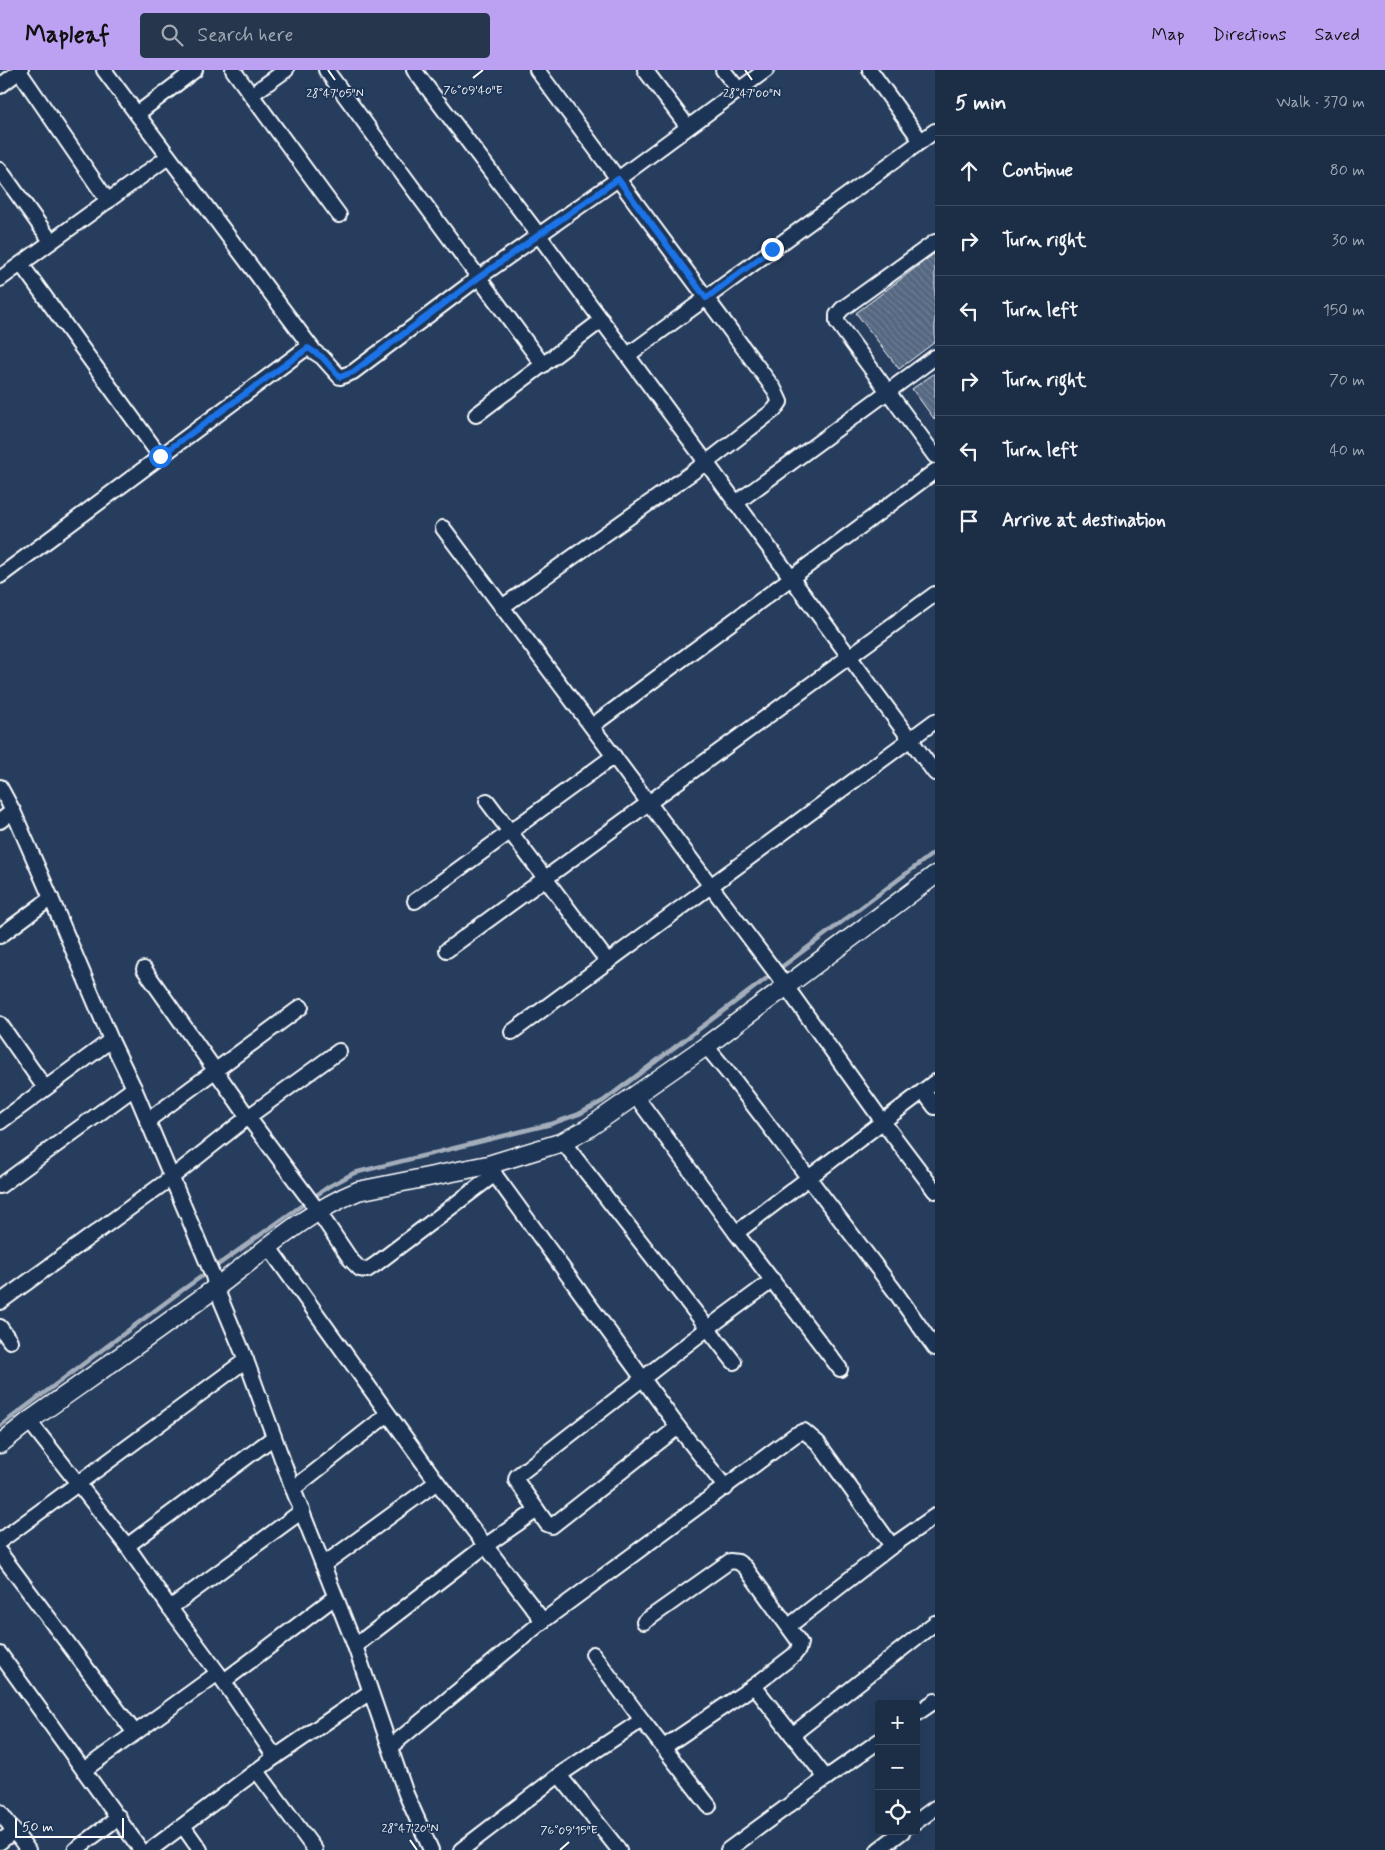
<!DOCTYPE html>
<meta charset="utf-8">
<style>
body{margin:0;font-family:Mynerve,sans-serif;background:#25364d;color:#f1f3f6}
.controls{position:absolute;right:15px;bottom:15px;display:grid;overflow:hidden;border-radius:5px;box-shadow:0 5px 20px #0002}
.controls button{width:45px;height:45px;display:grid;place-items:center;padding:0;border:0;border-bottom:1px solid #3a4a5f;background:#1c2e46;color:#f1f3f6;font:25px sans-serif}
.scale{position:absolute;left:15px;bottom:12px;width:109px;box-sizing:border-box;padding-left:5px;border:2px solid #fff;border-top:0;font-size:14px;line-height:18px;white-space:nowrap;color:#fff;-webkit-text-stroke:4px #1d3557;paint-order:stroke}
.stop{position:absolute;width:15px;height:15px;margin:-11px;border:4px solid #1a73e8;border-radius:50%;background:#fff}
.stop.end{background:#1a73e8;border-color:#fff;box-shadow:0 1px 5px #0008}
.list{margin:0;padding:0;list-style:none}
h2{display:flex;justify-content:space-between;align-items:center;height:65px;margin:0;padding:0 20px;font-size:21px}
h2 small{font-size:16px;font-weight:400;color:#a0a8b3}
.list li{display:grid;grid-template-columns:32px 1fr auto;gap:15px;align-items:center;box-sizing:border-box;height:70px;padding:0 20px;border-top:1px solid #3a4a5f}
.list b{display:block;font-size:19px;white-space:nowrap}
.list em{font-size:16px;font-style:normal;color:#a0a8b3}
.icon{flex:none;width:28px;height:28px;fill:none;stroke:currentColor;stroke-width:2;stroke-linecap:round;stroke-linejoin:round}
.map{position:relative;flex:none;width:935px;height:1780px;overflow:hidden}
header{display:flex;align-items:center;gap:30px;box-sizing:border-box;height:70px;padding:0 25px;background:#bca0f2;color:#111}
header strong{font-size:24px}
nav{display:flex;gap:28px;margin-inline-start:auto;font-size:18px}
.search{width:350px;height:45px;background:#25364d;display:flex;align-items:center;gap:12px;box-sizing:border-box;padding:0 18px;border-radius:5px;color:#a0a8b3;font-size:19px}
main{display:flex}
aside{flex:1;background:#1c2e46}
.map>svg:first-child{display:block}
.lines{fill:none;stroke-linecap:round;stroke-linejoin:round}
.stream{stroke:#a4aebb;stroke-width:4.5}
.building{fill:url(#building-back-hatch);stroke:#fff}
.minor-casing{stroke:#fff;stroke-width:18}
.tertiary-casing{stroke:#fff;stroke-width:21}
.minor{stroke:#1d3557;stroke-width:14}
.tertiary{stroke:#1d3557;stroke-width:18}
.route{stroke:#1a73e8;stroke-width:6}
.ticks{fill:none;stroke:#fff;stroke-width:2}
.ticks-label{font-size:12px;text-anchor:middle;fill:#fff;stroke:#1d3557;stroke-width:4;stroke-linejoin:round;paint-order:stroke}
</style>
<header>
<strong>Mapleaf</strong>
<div class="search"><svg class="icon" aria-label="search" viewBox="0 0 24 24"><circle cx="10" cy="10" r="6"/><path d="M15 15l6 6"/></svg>Search here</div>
<nav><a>Map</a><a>Directions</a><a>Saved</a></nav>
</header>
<main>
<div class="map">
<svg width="935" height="1780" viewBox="0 0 935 1780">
<defs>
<pattern id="building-back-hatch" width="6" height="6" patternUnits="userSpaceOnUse" patternTransform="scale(1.25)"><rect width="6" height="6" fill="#556781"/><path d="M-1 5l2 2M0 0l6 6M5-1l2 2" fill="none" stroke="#6e7e94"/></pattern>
</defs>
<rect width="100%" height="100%" fill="#263d5e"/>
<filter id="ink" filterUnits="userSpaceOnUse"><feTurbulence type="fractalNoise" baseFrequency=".02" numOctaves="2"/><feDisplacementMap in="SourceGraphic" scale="10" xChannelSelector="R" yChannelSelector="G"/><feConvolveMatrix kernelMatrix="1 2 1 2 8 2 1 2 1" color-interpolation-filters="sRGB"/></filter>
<g filter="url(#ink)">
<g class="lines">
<polyline class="stream" points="0,1356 181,1221 328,1117 354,1103 551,1054 579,1044 603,1031 935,782"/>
</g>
<g class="building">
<polygon points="935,183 935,272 899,299 856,243"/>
<polygon points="935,303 935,350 912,319"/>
</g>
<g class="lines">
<defs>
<g id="minor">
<polyline points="104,0 314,281"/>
<polyline points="233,0 339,145"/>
<polyline points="326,0 543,295"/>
<polyline points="414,0 538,164 935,703"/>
<polyline points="645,0 688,57"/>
<polyline points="723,0 739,20"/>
<polyline points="870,0 921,71"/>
<polyline points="19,1 108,131"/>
<polyline points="0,16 21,0"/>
<polyline points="251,25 286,0"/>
<polyline points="137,44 195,0"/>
<polyline points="0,100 51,171"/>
<polyline points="935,172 842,239 837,245 837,252 935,386"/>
<polyline points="21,194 160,386"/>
<polyline points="0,209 168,87"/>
<polyline points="628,285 935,61"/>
<polyline points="476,345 602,250"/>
<polyline points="736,433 935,287"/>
<polyline points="443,458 785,915 883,1052 935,1121"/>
<polyline points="0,506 301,282 308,278 322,287 340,307 353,302 478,208 618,109 766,0"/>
<polyline points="502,537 707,392 774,340 780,332 774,319 537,0"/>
<polyline points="592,656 935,401"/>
<polyline points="0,717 13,741 51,828 111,970 134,1018 213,1206 216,1218 246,1290 293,1419 355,1576 406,1724 431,1780"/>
<polyline points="487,731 608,892"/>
<polyline points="0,751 13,741"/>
<polyline points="415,831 614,686"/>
<polyline points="0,866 51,828"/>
<polyline points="447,880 935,524"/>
<polyline points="144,899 248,1047 318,1141 351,1190 360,1199 367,1200 376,1194 495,1104"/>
<polyline points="0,954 45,1018"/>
<polyline points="512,962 935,651"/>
<polyline points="706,976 734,1010 894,1220 935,1278"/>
<polyline points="923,1021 935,1037"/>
<polyline points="635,1025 736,1163 935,1012"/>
<polyline points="147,1051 301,937"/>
<polyline points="0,1052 111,970"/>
<polyline points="563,1072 734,1292"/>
<polyline points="490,1098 678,1357 726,1418"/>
<polyline points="0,1116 134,1018"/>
<polyline points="736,1163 840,1299"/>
<polyline points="268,1176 437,1412 543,1551"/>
<polyline points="0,1232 171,1108 248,1047 339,981"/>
<polyline points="0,1257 10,1271"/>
<polyline points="29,1351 127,1476 170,1538 218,1603 275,1687"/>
<polyline points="678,1357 552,1456 547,1454 516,1410 517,1406 708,1258 773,1210"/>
<polyline points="293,1419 388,1344"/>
<polyline points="0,1471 246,1290"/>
<polyline points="127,1476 274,1367"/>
<polyline points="0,1483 135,1663"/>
<polyline points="323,1495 437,1412"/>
<polyline points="170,1538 302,1441"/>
<polyline points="644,1552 730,1491 738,1492 745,1497 800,1573 798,1580 794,1585 754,1616 664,1677"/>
<polyline points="789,1556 892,1476 935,1446"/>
<polyline points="355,1576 485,1476 537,1440"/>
<polyline points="0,1584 141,1780"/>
<polyline points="224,1611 335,1527"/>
<polyline points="754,1616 826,1708 879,1671"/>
<polyline points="916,1644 935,1631"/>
<polyline points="642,1650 709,1736"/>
<polyline points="792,1665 935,1553"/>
<polyline points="390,1677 543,1551 795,1365 804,1361 818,1373 892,1476"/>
<polyline points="84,1700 218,1603"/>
<polyline points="257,1701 315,1780"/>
<polyline points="559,1705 619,1780"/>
<polyline points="0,1742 28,1780"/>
<polyline points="916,1752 935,1738"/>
<polyline points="183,1756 200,1780"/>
<polyline points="0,1772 14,1761"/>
<polyline points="75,1780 119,1747"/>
<polyline points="150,1780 275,1687 370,1622"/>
<polyline points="461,1780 559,1705 642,1650 593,1584"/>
<polyline points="728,1780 826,1708"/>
<polyline points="878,1780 903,1761"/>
</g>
<path id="tertiary" d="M0,1374L29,1351C91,1307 153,1264 214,1219C261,1184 304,1143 358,1121L488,1095L563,1072L587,1059L706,976L935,805"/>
</defs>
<use href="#minor" class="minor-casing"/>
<use href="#tertiary" class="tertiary-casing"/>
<use href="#minor" class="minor"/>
<use href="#tertiary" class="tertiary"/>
</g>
</g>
<g class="lines" filter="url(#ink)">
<polyline class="route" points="160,386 308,278 322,287 340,307 353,302 478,208 618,109 706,228 772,179"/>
</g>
<path class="ticks" d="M328,0L335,10M745,0L752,10M473,8L483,0M410,1770L417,1780M560,1780L569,1772"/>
<g class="ticks-label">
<text x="473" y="24">76°09'40"E</text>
<text x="335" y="27">28°47'05"N</text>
<text x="752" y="27">28°47'00"N</text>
<text x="410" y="1762">28°47'20"N</text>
<text x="569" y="1764">76°09'15"E</text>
</g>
</svg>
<div class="controls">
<button>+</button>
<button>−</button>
<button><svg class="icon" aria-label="locate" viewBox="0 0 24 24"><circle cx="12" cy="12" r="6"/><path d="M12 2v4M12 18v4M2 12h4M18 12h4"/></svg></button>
</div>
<div class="scale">50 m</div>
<div class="stop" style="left:160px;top:386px"></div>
<div class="stop end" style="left:772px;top:179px"></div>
</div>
<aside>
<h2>5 min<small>Walk · 370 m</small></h2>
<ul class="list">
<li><svg class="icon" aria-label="ahead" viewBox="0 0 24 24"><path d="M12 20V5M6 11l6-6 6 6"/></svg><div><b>Continue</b></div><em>80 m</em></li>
<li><svg class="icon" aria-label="right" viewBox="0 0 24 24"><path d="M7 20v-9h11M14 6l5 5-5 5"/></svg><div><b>Turn right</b></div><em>30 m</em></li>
<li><svg class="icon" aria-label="left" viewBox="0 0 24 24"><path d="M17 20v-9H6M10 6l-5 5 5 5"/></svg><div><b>Turn left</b></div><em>150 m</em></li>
<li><svg class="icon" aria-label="right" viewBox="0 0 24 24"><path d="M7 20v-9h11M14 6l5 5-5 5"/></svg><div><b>Turn right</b></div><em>70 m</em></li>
<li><svg class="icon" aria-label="left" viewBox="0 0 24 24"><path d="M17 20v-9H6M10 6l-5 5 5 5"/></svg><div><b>Turn left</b></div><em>40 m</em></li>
<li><svg class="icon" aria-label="arrive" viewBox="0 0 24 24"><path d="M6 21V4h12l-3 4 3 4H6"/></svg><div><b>Arrive at destination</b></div></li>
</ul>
</aside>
</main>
